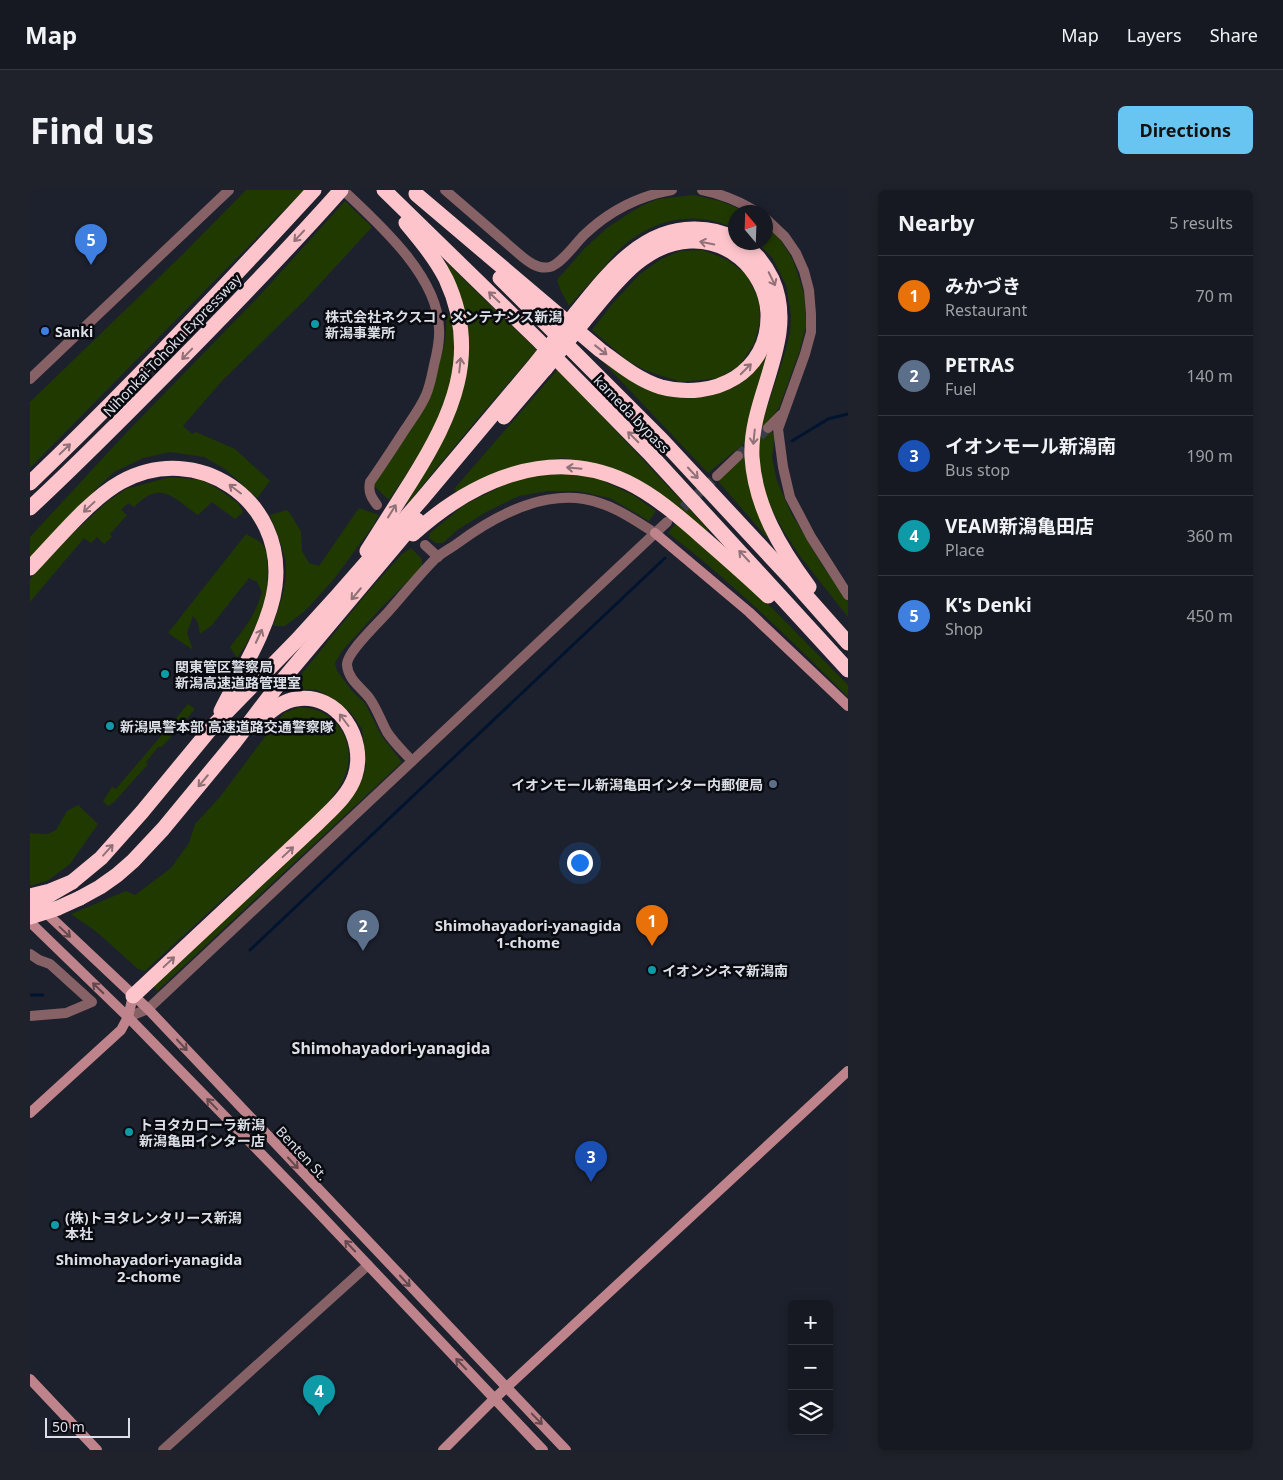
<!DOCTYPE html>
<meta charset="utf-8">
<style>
body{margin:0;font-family:"Noto Sans","Noto Sans JP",sans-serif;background:#1f222a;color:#f1f3f6}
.controls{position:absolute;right:15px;bottom:15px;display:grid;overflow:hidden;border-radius:8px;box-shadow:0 2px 8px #0003}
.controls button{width:45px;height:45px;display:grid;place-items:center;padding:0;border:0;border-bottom:1px solid #353840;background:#161922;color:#f1f3f6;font:25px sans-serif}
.compass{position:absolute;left:698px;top:15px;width:45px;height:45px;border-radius:50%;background:#161922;box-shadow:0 2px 8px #0003;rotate:341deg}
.scale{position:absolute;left:15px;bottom:12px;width:85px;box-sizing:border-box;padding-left:5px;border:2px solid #dcdfe7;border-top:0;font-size:14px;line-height:18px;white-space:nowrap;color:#dcdfe7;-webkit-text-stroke:4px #090b10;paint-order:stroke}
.you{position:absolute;left:549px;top:672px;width:18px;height:18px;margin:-12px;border:4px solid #fff;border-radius:50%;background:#1a73e8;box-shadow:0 0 0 8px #1a73e833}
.badge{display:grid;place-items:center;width:32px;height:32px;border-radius:50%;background:#68c4f0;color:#fff;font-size:16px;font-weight:700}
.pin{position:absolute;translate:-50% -41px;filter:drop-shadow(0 1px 2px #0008)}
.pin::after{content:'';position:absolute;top:26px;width:18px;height:15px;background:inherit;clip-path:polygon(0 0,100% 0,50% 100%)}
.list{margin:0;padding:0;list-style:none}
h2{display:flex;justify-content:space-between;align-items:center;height:65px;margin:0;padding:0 20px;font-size:21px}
h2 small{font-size:16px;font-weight:400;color:#9ea0a5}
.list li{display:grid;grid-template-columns:32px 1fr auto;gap:15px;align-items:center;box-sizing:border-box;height:80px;padding:0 20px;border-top:1px solid #353840}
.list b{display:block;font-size:19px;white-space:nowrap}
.list p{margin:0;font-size:16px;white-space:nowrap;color:#9ea0a5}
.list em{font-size:16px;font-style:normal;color:#9ea0a5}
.icon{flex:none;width:28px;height:28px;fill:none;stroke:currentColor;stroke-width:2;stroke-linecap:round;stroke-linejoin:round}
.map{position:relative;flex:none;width:818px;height:1260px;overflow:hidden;border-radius:8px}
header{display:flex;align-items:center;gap:30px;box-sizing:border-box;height:70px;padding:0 25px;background:#161922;border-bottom:1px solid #353840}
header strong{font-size:24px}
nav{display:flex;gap:28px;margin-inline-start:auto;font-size:18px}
.intro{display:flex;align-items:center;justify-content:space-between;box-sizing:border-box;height:120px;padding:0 30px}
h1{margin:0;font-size:35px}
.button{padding:12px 22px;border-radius:8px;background:#68c4f0;color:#111;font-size:18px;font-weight:700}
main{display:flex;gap:30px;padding:0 30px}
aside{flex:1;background:#161922;border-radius:8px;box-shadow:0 2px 8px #0003}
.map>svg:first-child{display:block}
.green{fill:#203901}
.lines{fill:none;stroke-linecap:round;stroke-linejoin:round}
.stream{stroke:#00132f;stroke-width:3}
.street-tunnel{stroke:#3a3e49;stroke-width:10;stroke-dasharray:10 5;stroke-linecap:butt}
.street{stroke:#866165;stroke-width:10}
.secondary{stroke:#bf848b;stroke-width:10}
.highway{stroke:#fdc5cb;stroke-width:15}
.highway-bridge{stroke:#fdc5cb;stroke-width:15}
.oneway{stroke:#8f7177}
.oneway2{stroke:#64484e}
.culture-dot{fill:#0f9aa8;stroke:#090b10;stroke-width:2}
.shop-dot{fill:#3f7fe0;stroke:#090b10;stroke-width:2}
.service-dot{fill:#5c6f8a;stroke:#090b10;stroke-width:2}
.labels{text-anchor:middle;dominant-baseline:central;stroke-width:5;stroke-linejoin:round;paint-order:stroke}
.poi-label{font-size:14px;font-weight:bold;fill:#dcdfe7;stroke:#090b10;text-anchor:start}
.street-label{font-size:14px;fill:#dcdfe7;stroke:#090b10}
.neighbourhood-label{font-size:15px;font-weight:bold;fill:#dcdfe7;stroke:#090b10}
.quarter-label{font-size:16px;font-weight:bold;fill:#dcdfe7;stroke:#090b10}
</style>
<header>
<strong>Map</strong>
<nav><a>Map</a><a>Layers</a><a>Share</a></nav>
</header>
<div class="intro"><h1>Find us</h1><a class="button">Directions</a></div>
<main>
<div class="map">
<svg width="818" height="1260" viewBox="0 0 818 1260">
<rect width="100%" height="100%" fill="#1d212d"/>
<g class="green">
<polygon points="216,0 274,0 0,278 0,212 151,66"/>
<path d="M664,5L690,11L718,22H706L705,39C665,19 623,29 591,58C585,63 580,70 575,76C563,89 551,103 539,116L531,101L527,90L554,59L577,38L595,26L613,15L628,9Z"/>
<polygon points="315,11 342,37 275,110 191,192 153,236 162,244 166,242 205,259 240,291 227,308 195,279 174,267 140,262 113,268 84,282 64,301 61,308 0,370 0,347 97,242 231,104"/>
<polygon points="736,35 750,49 763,70 774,103 776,135 770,160 749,218 737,234 745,247 742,267 747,291 761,323 794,378 818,411 818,427 769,365 753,340 739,315 733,297 729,274 729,241 754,166 760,143 761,125 756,95 742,67 727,53 736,52"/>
<polygon points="673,60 698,70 717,85 729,110 730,133 724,154 710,175 690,188 651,192 617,181 598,171 562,140 583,113 610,84 631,69 650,61"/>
<polygon points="416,72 507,160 444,233 378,313 375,310 421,231 428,102"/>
<path d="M417,123C424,130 423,139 424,148C429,209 392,262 359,310L343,295L398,210L415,151Z"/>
<polygon points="736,163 740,165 716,252 678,283 572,171 575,168 656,207 674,207 703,198 726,179"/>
<polygon points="528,179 678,339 675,342 604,288 564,273 533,268 498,273 461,285 429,304 424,299"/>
<polygon points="719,259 742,348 738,349 688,291"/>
<polygon points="542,282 567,288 603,305 626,321 619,331 580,308 547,301 518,301 489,306 458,321 427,340 413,353 406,353 399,348 400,343 434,315 478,293 506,284"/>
<path d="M140,287L172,290L190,300L208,313L213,322L205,329L182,312L168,325C143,308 131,289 104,317L98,313L91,320L97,325L80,344L82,347L74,354L67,347L61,353L54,348L0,412V389L41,345L77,312L96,299Z"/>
<path d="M329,318L349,325L343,336L304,389L275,421L255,436H243C248,419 257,396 256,378C256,364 245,339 240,325L257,320L263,328L271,342L272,361L279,373L289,376Z"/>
<path d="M646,333L735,411L818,495V507C761,450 702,392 638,343Z"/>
<path d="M216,344C223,348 231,351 235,358C237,362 237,369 237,374C241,408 226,441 207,468L200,457C215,437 224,428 232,402L227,392L219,388L182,435L170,444L168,433L163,426L157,443L163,460L138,443Z"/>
<polygon points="381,358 392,369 392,377 350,419 312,461 305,473 307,481 323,502 335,513 351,545 372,572 127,801 123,796 319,612 332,590 336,576 332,539 321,523 305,510 287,500 270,499 266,491 336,404 372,364"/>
<polygon points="158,514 165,519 132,557 128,557 116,572 118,574 84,612 78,616 73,611 82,597 86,599"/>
<path d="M269,517C275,518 282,518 287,520C319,533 327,568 310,596C289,630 253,654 224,681C187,714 151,748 115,781L108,779L68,743L41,724L96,701L105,705L141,678L159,653L165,634L190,607L243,536L254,523Z"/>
<polygon points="48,615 68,634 40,674 17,691 0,696 0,643 18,644 26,640 37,621"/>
</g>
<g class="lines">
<g class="stream">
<polyline points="762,251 798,229 818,224"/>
<polyline points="220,760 635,368"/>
<polyline points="0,805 13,805"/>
</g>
<g class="street-tunnel">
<polyline points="708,266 738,238"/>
<polyline points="642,328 687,286"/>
</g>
<g class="street">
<path d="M313,0C348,33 408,86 409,138C410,151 407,163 404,175C402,185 400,196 396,205C391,217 382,229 374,241C363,258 352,275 340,292C338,302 341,307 347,315"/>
<path d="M415,0L489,64C497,71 508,80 520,77C531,74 545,54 554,45C579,21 608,6 642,0"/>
<path d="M672,0C693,4 709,11 727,22"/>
<polyline points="736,29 755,47 766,63 774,81 779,100 781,124 781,142 775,164 748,239 753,277 760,307 781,347 818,405"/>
<polyline points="0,189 199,0"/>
<polyline points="738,238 751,225"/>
<polyline points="687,286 708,266"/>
<polyline points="395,355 408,367"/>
<path d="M382,571C374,562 364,553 357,542C351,531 347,519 340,509C332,498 318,490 317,475C316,463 349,432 358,422C374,404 389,385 406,368C413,362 421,358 428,353C463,327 508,302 554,309C580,313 603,329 625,343"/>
<polyline points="0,764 9,770 20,774 62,812 36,823 0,826"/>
<polyline points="98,827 118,819 637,332"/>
<polyline points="133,1260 338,1075"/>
</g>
<g class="secondary">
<polyline points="625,343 719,422 818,516"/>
<polyline points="12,719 118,819 536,1260"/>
<polyline points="0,732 98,827 284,1018 513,1260"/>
<polyline points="0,923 91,840 98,827 103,806"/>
<polyline points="0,1189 67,1260"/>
<polyline points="413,1260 464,1209 818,881"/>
</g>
<g class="highway">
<polyline points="354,0 508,150 619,263 818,480"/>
<path d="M386,4L570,160C589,174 608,190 631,197C684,211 740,183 738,123C737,102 726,81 709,67C695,56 678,50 660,51C612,53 582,98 554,131"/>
<path d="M711,52C725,62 735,74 742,89C769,149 719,206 722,267C725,316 750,358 779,397"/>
<polyline points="470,88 632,250 763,391 818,453"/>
<path d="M546,123C576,86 611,38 665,39C679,39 693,42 706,49"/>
<polyline points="474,227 515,179"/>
<path d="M0,293C98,199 192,100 284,0"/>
<path d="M0,318C56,266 109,212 162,158C213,106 263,54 311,0"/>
<path d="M383,344C442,291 519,255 597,292C624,305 647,325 670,345C693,365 716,385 738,406"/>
<path d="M337,361C352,337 367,314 382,290C422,226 451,164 416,89C406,69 391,51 376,33"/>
<path d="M0,378C25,352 60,309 91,292C167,250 256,310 245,396C240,437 209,485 191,521"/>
<polyline points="0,706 20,701 42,692 71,668 112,622 183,536 267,450 307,406 392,309 507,172"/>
<polyline points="50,708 70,697 87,685 103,671 133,639 204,553 245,499 387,330"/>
<path d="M103,806L288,633C302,619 319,605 325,586C337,549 308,502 266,509C251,511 239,523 228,532"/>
</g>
<g class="highway-bridge">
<polyline points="507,172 546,123"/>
<polyline points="515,179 554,131"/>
<polyline points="0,714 11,710 42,692"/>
<polyline points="0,727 28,718 50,708"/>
</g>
</g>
<defs><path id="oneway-shaft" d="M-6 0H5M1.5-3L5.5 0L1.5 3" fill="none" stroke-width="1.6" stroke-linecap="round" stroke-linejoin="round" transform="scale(1.25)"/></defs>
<g class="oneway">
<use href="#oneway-shaft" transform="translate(269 46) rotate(133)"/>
<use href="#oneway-shaft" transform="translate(677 53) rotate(-169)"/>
<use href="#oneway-shaft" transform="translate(742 89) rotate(64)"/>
<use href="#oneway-shaft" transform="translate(464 107) rotate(-136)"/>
<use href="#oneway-shaft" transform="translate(571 160) rotate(38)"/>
<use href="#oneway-shaft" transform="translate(157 164) rotate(134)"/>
<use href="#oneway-shaft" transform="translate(430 175) rotate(-84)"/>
<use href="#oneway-shaft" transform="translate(716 179) rotate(-45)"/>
<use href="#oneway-shaft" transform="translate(603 247) rotate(-135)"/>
<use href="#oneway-shaft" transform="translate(724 247) rotate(96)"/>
<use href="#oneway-shaft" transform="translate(35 259) rotate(-44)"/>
<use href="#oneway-shaft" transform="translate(544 278) rotate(-175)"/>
<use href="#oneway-shaft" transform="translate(663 283) rotate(47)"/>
<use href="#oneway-shaft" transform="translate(205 299) rotate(-143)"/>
<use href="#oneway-shaft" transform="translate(59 317) rotate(137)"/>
<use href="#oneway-shaft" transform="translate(362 321) rotate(-58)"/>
<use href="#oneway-shaft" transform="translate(714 366) rotate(-133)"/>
<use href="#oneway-shaft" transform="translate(326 404) rotate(130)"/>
<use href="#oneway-shaft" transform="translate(229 446) rotate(-65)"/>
<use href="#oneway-shaft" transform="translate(314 530) rotate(-127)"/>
<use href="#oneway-shaft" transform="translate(173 591) rotate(130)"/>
<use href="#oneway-shaft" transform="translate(78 660) rotate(-48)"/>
<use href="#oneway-shaft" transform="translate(258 662) rotate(-43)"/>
<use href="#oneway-shaft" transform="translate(139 772) rotate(-43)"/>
</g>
<g class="oneway2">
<use href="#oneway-shaft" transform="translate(35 742) rotate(43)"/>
<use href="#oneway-shaft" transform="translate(68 798) rotate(-136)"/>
<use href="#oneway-shaft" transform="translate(152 855) rotate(47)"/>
<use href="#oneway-shaft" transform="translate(182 914) rotate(-134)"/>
<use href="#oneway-shaft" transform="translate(263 973) rotate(47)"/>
<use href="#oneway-shaft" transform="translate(320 1056) rotate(-133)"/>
<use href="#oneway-shaft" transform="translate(375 1091) rotate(47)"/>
<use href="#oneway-shaft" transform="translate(431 1174) rotate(-134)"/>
<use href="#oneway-shaft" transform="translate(507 1229) rotate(46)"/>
</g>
<g class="culture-dot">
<circle cx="285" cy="134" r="5"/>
<circle cx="135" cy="484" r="5"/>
<circle cx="80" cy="536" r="5"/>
<circle cx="622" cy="780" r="5"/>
<circle cx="99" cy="942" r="5"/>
<circle cx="25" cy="1035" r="5"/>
</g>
<circle class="shop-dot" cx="15" cy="141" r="5"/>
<circle class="service-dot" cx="743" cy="594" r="5"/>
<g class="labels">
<g class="poi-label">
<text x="295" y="126">株式会社ネクスコ・メンテナンス新潟<tspan x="295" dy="16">新潟事業所</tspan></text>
<text x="25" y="141">Sanki</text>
<text x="145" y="476">関東管区警察局<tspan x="145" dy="16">新潟高速道路管理室</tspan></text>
<text x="90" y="536">新潟県警本部 高速道路交通警察隊</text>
<text x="733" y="594" text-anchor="end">イオンモール新潟亀田インター内郵便局</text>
<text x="632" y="780">イオンシネマ新潟南</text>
<text x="109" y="934">トヨタカローラ新潟<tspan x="109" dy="16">新潟亀田インター店</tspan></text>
<text x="35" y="1027">(株)トヨタレンタリース新潟<tspan x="35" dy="16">本社</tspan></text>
</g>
<g class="street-label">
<text transform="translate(142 155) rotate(-46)">Nihonkai-Tohoku Expressway</text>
<text transform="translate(602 224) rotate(46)">kameda bypass</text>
<text transform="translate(272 963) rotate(47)">Benten St.</text>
</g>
<g class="neighbourhood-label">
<text x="498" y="735">Shimohayadori-yanagida<tspan x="498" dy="17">1-chome</tspan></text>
<text x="119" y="1069">Shimohayadori-yanagida<tspan x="119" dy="17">2-chome</tspan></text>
</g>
<g class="quarter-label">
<text x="361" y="858">Shimohayadori-yanagida</text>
</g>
</g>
</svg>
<div class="controls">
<button>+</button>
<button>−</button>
<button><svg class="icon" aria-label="layers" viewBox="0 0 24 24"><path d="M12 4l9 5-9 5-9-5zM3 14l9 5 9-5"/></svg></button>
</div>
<svg class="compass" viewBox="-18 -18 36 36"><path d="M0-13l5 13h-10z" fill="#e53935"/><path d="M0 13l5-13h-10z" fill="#9ea0a5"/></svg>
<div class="scale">50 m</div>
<div class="you"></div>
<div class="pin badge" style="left:622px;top:756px;background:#e8710a">1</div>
<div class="pin badge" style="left:333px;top:761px;background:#5c6f8a">2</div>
<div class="pin badge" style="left:561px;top:992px;background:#1a4fb4">3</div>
<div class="pin badge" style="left:289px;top:1226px;background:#0f9aa8">4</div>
<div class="pin badge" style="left:61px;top:75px;background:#3f7fe0">5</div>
</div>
<aside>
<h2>Nearby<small>5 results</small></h2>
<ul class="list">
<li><span class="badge" style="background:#e8710a">1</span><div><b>みかづき</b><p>Restaurant</p></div><em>70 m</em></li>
<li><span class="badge" style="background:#5c6f8a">2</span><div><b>PETRAS</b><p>Fuel</p></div><em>140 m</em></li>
<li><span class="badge" style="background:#1a4fb4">3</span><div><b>イオンモール新潟南</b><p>Bus stop</p></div><em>190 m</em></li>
<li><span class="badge" style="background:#0f9aa8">4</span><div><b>VEAM新潟亀田店</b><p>Place</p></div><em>360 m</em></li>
<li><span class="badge" style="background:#3f7fe0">5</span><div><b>K's Denki</b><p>Shop</p></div><em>450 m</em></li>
</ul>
</aside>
</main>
